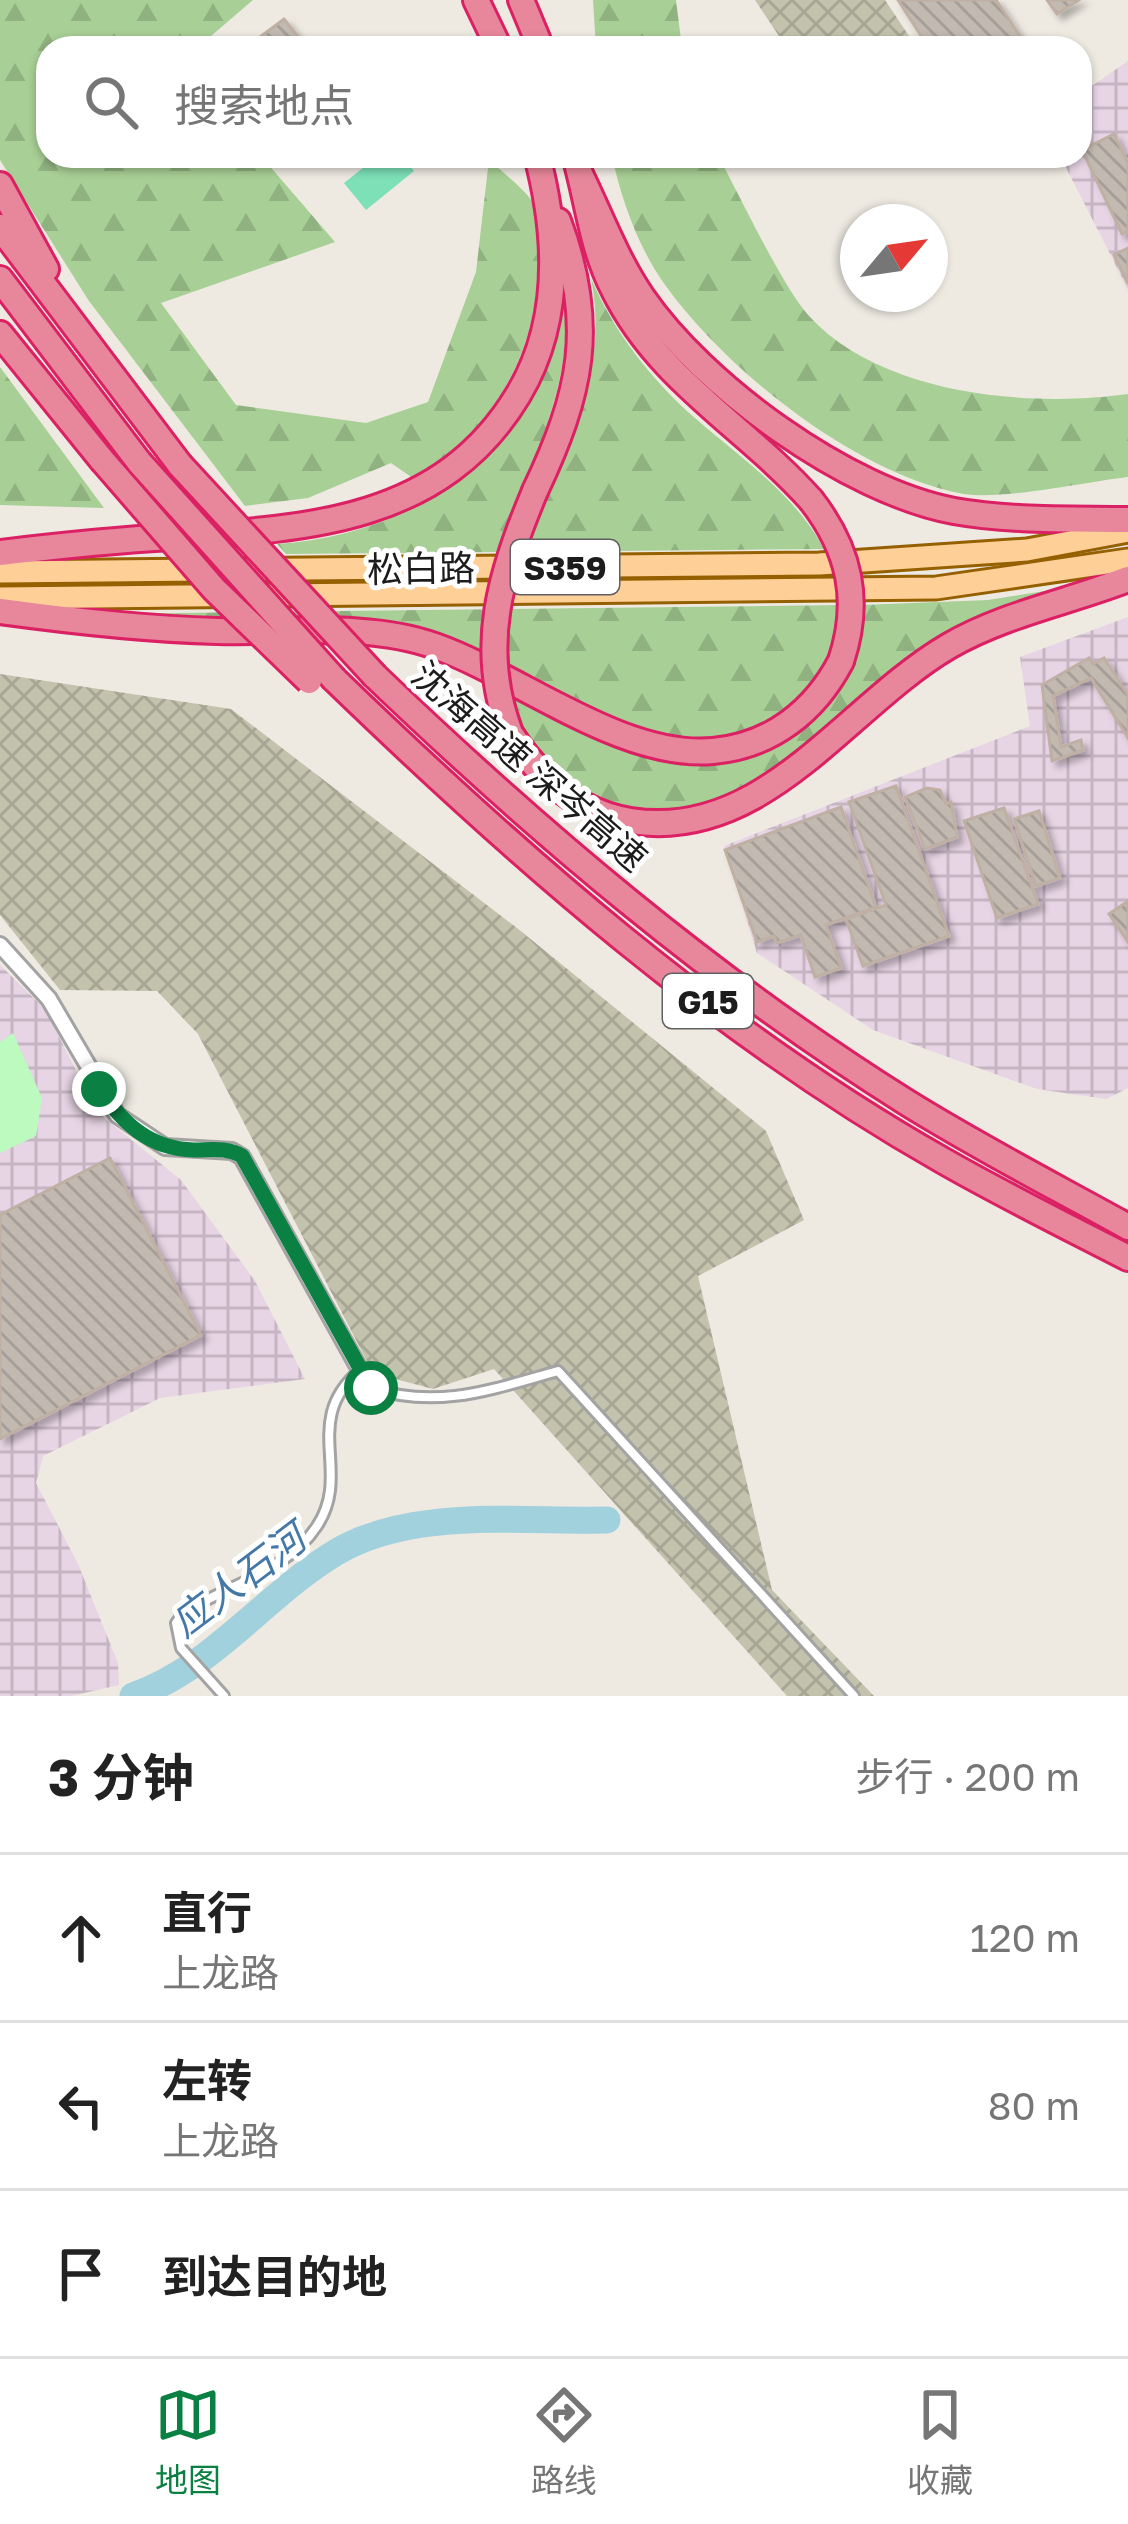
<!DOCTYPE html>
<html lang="zh">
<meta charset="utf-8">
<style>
body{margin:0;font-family:"Golos Text","Noto Sans SC",sans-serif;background:#f2f2f2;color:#222}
.compass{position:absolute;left:840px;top:204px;width:108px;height:108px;border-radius:50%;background:#fff;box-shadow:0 3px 9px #0004;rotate:61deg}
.stop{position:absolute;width:36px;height:36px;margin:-27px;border:9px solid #0b8043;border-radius:50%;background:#fff}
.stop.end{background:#0b8043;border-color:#fff;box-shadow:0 3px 12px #0008}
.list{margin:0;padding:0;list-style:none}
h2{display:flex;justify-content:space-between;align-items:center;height:156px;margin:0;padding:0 48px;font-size:51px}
h2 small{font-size:39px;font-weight:400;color:#767676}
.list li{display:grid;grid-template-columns:78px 1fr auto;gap:36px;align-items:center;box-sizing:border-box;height:168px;padding:0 48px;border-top:3px solid #e0e0e0}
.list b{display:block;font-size:45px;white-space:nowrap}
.list p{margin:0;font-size:39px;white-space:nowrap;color:#767676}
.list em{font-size:39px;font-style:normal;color:#767676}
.icon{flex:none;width:66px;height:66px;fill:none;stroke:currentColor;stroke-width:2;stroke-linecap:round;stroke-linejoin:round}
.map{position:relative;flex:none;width:1128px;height:1696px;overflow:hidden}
.search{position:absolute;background:#fff;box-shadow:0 3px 9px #0004;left:36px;right:36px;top:36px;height:132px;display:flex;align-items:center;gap:30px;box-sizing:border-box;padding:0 42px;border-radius:36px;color:#767676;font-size:45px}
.sheet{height:660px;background:#fff}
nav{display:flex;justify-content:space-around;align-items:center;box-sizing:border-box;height:168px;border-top:3px solid #e0e0e0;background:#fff;font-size:33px;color:#767676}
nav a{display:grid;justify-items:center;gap:6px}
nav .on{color:#0b8043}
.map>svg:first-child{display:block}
.industrial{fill:url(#industrial-grid)}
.construction{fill:url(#construction-cross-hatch)}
.forest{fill:url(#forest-firs)}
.park{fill:#bdfac0}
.pitch{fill:#7de0b7}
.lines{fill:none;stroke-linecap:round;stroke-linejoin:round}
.river{stroke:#a1d1dd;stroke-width:27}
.building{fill:url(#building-back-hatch);stroke:#c0b0a4;stroke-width:3;filter:url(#shadow)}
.service-casing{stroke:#a3a3a3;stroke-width:14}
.minor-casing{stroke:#a3a3a3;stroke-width:20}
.primary-casing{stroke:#956000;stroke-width:27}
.motorway-casing{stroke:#db2064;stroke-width:30}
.service{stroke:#fff;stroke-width:8}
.minor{stroke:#fff;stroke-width:14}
.primary{stroke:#fecf97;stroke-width:21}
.motorway{stroke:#e8879b;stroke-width:24}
.motorway-bridge-casing{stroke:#db2064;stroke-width:30;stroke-linecap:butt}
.motorway-bridge{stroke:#e8879b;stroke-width:24}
.route{stroke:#0b8043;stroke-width:15}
.labels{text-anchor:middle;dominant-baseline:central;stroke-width:10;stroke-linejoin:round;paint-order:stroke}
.shield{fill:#fff;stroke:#606060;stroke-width:3}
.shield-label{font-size:33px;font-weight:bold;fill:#1c1c1c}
.street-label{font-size:36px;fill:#1c1c1c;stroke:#fff}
.water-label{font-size:39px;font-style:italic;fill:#4478a6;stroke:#fff}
</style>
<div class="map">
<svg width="1128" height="1696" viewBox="0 0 1128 1696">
<defs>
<pattern id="industrial-grid" width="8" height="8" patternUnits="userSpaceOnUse" patternTransform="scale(3)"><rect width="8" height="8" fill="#e7d4e4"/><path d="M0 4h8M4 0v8" fill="none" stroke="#c6b5c3"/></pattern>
<pattern id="construction-cross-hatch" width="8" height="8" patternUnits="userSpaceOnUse" patternTransform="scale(3)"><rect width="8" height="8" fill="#c3c2ad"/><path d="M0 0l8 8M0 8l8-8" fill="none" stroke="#a7a694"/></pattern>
<pattern id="forest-firs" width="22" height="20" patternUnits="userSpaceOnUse" patternTransform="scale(3)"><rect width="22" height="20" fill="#a8cf95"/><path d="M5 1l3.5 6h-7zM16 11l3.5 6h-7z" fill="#90b180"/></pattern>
<pattern id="building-back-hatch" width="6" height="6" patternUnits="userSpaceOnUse" patternTransform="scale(3)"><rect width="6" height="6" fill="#c2b9b1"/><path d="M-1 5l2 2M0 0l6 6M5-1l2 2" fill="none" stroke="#a69e98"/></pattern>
<filter id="shadow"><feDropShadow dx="5.5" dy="5.5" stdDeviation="3" flood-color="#0004"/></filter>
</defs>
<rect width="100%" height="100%" fill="#eeeae2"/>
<g class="industrial">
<polygon points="1128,61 1128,289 1060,156 1080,156 1080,94"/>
<polygon points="1128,617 1128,1088 1106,1099 1037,1089 873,1030 757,953 724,846 1030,726 1020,657"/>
<polygon points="0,965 45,1009 97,1112 181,1180 255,1281 305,1379 160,1398 43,1456 36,1483 78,1564 118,1663 119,1685 71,1696 0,1696"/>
</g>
<g class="construction">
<polygon points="755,0 885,0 917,48 787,48"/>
<polygon points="0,674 231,709 517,928 766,1131 804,1220 698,1276 772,1590 874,1696 787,1696 494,1369 433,1389 373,1373 198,1034 157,991 60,990 0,915"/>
</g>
<g class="forest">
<path d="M0,0H253L197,48H48V156H261L335,242L161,303L236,405L366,423L428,402L476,272L489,159C502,173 526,189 535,206C543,223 540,253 539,272C533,361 490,432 414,479L391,463L308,498L245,506L89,301L0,160Z"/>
<polygon points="593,0 676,0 682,48 596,48"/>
<path d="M612,156H718C741,197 780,283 809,316C881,395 1029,408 1128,394V477C1086,482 1003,500 964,494C857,475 725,370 663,282C638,246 621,199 612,156Z"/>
<path d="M591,278C613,330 647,374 688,412C736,455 793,491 824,549L521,552C560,462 611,381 591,278Z"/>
<path d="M565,290C575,387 530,464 497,552L286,554L277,544C420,535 555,442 565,290Z"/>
<polygon points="0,367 104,508 0,505"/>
<path d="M1096,583C1038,608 955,633 903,665C819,717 759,819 649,811C627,809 607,807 588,795C546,767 524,738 507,690L595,733L773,746C825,714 859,668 863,605L988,600Z"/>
<path d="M841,605C841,645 822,673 797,702C719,791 591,707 511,669C493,660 473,646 453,643C336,625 215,620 97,614Z"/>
</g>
<polygon class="park" points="13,1033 42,1098 36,1136 0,1153 0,1042"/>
<polygon class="pitch" points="378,156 402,156 414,171 366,210 344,183"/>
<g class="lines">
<path class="river" d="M133,1696C213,1668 264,1596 335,1553C410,1507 522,1522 607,1520"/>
</g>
<g class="building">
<polygon points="898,0 996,0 1020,36 1002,48 929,48"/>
<polygon points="1047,0 1079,0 1057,14"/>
<polygon points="284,19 307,48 269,48 260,37"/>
<polygon points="1114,134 1128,163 1128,231 1122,234 1082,150"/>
<polygon points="1128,248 1128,284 1114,255"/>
<polygon points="1089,658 1093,664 1104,658 1128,695 1128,738 1091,678 1053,696 1061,747 1081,740 1083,750 1052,761 1042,685"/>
<polygon points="896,786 949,936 863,966 846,919 886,905 849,802"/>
<polygon points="927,788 940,790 946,804 951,802 957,837 925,849 905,797"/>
<polygon points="841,807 876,907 826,925 841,968 815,977 801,935 777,943 774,936 757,942 725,850"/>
<polygon points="1004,808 1038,904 997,918 964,821"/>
<polygon points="1039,811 1060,878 1036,886 1014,819"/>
<polygon points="1128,901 1128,942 1109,914"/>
<polygon points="110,1158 201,1335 0,1439 0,1215"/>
</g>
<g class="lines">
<defs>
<path id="service" d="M224,1696L181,1648L176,1623L184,1612C227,1586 288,1571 317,1526C353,1472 300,1421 360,1370L371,1388C438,1410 493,1389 558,1371L854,1696"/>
<polyline id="minor" points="0,945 49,999 117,1115 165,1147 232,1151 242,1157 360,1370"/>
<g id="primary">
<polyline points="0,572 819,564 1027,550 1128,531"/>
<polyline points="0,598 936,588 1128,560"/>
</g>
<g id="motorway">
<polyline points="476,0 499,48"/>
<polyline points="521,0 541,48"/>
<path d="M575,156C588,201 592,248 614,290C659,381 746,427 811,500"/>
<path d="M580,174C600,215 616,259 642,297C703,386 847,491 954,511C1010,521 1071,519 1128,520"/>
<polyline points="0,185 46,269"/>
<polyline points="0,227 180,465"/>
<polyline points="0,279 139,462"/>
<polyline points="0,334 102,460"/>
<path d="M535,491C581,394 597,325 558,221"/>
<path d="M0,553C58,546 115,540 173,537C306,529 442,522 518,395C562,322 558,236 537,156"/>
<path d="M0,611C73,621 144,629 217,631C287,633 368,622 435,646C520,676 621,759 713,751C771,746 815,711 841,661"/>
<path d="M375,676C539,833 713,981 906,1102C978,1147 1054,1186 1128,1227"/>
<path d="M334,679C518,857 718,1033 942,1160C1003,1195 1066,1226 1128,1258"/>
<path d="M510,733C539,777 577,813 631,821C765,842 846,706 949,646C1004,614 1069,602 1128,579"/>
</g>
</defs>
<use href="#service" class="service-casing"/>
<use href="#minor" class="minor-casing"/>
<use href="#primary" class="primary-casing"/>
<use href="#motorway" class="motorway-casing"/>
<use href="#service" class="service"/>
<use href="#minor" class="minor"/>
<use href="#primary" class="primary"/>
<use href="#motorway" class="motorway"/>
<defs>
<g id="motorway-bridge">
<polyline points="102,460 214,589 309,681"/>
<polyline points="139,462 334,679"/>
<polyline points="180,465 375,676"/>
<path d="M811,500C850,550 861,601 841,661"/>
<path d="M510,733C477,646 501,573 535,491"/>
</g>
</defs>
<use href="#motorway-bridge" class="motorway-bridge-casing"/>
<use href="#motorway-bridge" class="motorway-bridge"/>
</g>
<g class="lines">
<path class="route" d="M99,1089C123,1123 149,1149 194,1150C211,1150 227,1147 242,1156L371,1388"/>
</g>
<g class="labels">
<g class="shield">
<rect x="511" y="540" width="108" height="54" rx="9"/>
<rect x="663" y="974" width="90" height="54" rx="9"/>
</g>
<g class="shield-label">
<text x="565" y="567">S359</text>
<text x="708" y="1001">G15</text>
</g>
<g class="street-label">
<text transform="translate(421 568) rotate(-1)">松白路</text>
<text transform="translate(530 766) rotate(41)">沈海高速 深岑高速</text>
</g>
<g class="water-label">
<text transform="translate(238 1580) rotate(-37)">应人石河</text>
</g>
</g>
</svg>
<svg class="compass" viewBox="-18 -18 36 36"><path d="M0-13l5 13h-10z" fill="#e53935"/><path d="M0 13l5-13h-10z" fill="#767676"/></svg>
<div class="stop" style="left:371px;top:1388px"></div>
<div class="stop end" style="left:99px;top:1089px"></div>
<div class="search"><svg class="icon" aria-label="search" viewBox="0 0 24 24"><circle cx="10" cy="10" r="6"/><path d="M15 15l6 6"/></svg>搜索地点</div>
</div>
<section class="sheet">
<h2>3 分钟<small>步行 · 200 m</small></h2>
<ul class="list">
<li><svg class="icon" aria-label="ahead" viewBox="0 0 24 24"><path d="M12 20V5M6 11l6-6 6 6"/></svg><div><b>直行</b><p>上龙路</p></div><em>120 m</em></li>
<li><svg class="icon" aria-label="left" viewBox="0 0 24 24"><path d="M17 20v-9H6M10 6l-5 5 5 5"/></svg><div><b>左转</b><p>上龙路</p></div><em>80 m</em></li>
<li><svg class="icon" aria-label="arrive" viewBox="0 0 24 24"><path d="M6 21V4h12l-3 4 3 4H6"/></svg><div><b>到达目的地</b></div></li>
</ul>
</section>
<nav>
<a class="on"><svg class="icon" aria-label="map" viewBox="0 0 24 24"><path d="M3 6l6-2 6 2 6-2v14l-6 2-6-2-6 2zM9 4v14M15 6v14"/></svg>地图</a>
<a><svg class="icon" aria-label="directions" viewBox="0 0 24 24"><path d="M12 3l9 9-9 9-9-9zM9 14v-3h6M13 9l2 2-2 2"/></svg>路线</a>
<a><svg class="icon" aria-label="saved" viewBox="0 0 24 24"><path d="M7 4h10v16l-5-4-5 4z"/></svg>收藏</a>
</nav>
